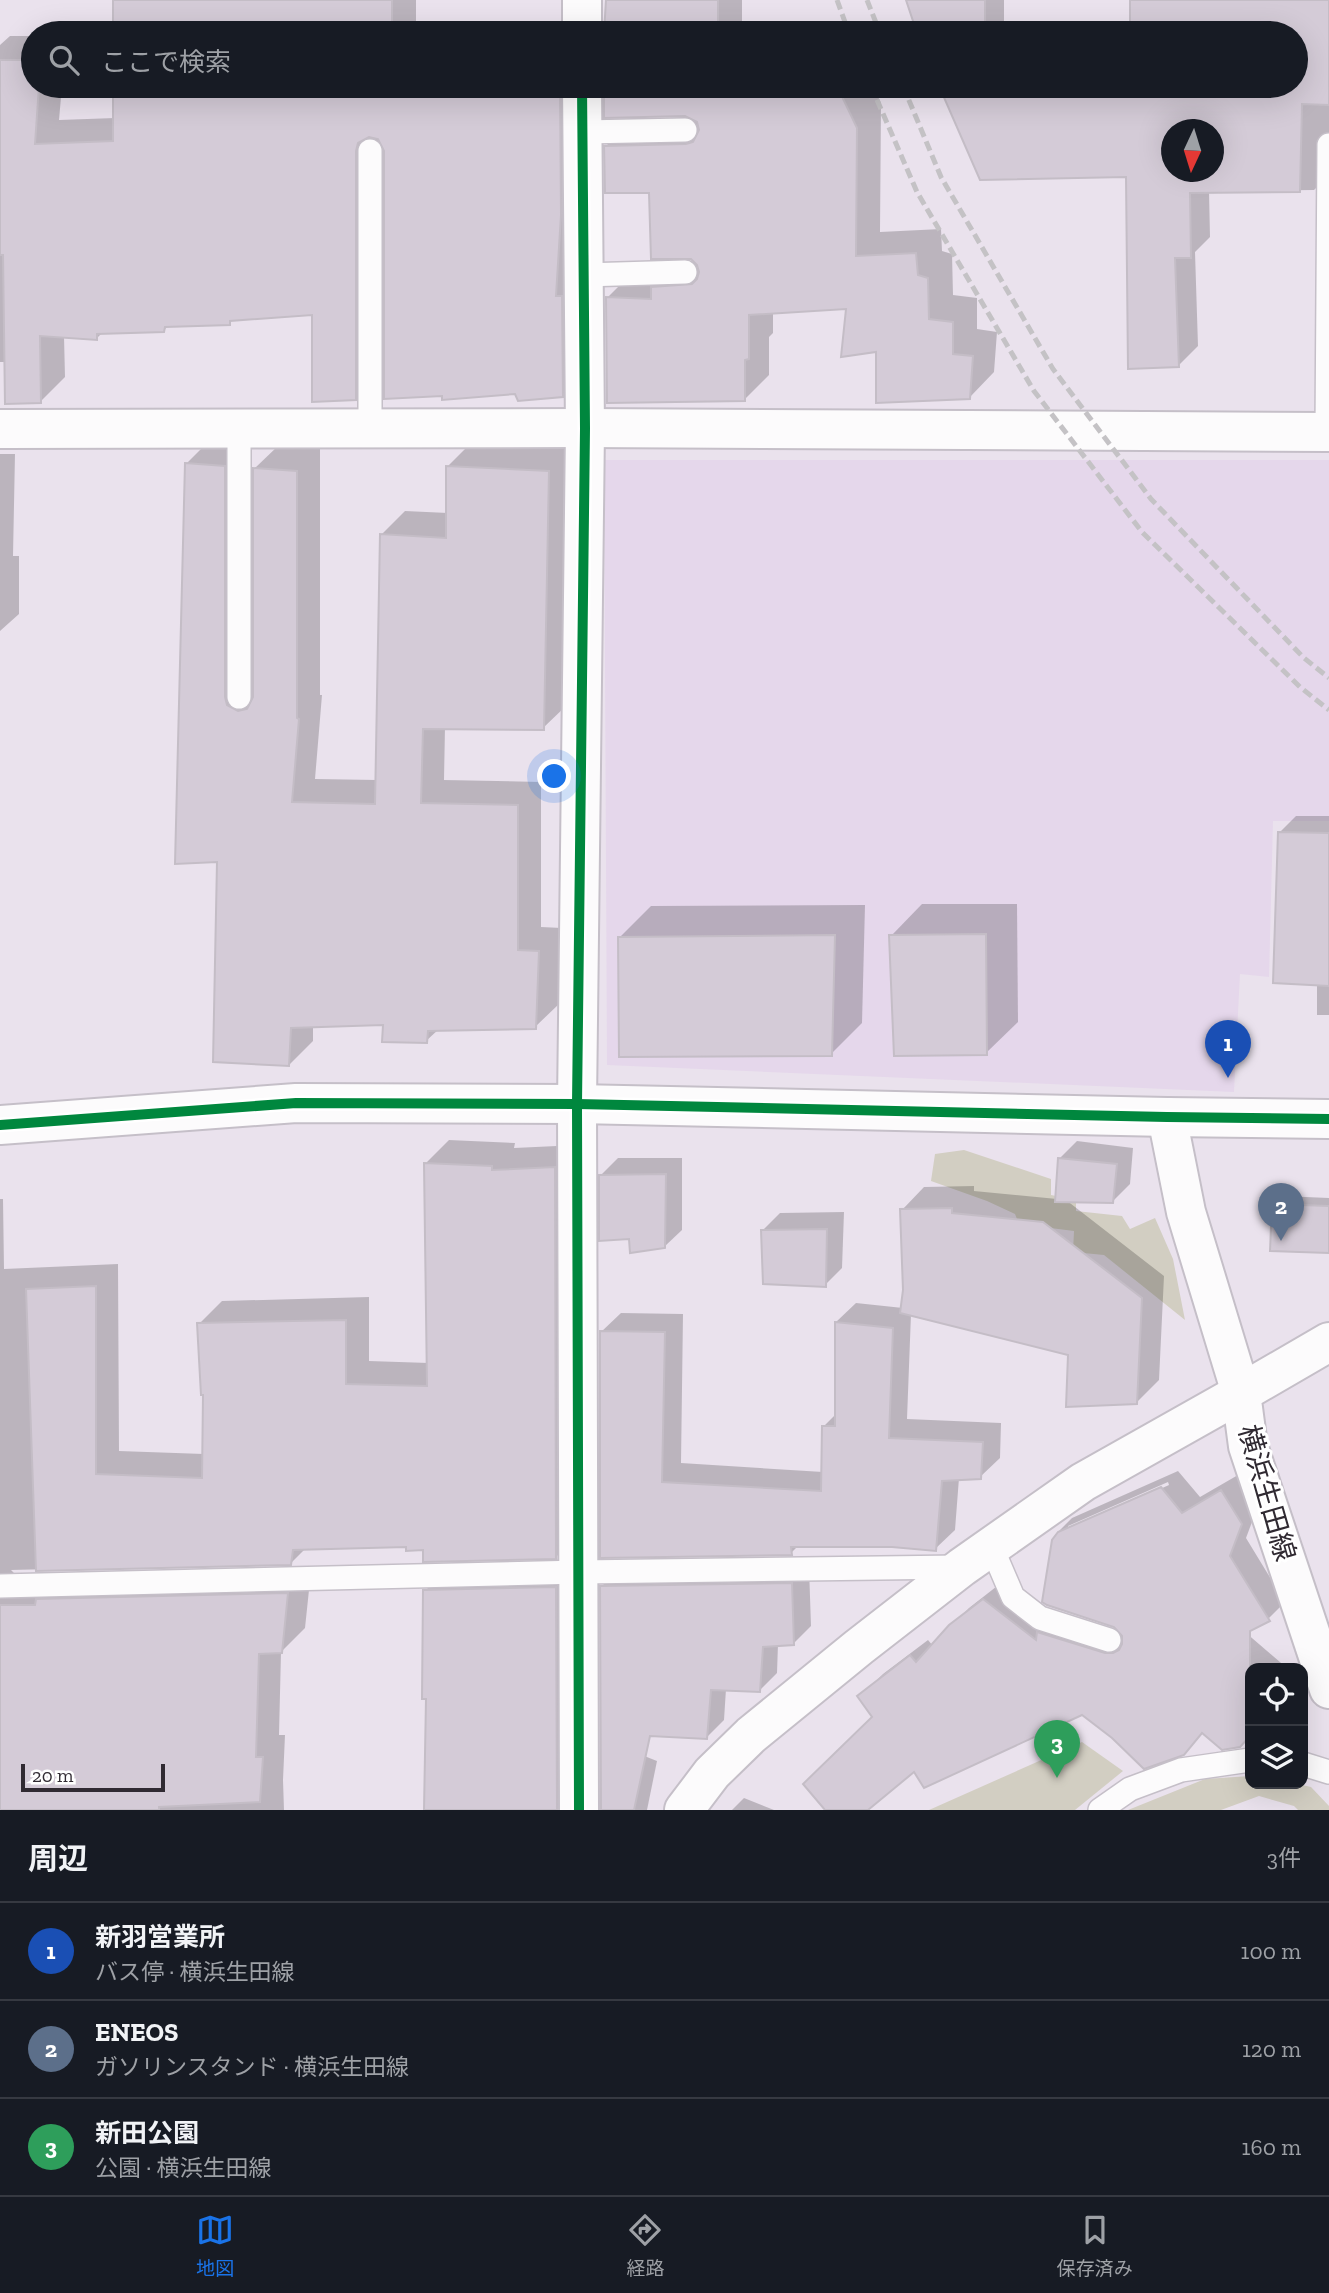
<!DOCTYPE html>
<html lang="ja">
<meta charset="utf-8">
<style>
body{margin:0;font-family:"Zilla Slab","Noto Sans JP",serif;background:#242831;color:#f1f3f6}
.controls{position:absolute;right:21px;bottom:21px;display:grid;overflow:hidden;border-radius:14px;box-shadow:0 7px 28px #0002}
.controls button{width:63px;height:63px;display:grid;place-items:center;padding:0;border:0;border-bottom:2px solid #363941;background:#171b24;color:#f1f3f6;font:35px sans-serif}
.compass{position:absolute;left:1161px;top:119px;width:63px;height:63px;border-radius:50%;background:#171b24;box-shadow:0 7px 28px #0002;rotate:184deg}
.scale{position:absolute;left:21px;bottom:18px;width:144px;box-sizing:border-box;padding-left:7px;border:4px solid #302a32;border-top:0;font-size:19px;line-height:24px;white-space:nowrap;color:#302a32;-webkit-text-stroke:5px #fff;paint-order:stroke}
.you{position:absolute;left:555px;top:777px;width:24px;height:24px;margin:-18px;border:5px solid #fff;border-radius:50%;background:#1a73e8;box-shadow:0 0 0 10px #1a73e833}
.badge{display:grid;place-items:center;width:46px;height:46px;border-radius:50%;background:#1a73e8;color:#fff;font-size:23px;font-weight:700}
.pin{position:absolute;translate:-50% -58px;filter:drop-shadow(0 2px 4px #0008)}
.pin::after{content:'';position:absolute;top:37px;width:24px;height:21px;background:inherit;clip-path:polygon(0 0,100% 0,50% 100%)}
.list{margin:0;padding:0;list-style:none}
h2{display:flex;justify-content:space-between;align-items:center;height:91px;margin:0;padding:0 28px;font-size:30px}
h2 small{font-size:23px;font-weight:400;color:#9ea1a6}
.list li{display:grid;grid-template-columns:46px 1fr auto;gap:21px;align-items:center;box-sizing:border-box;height:98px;padding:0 28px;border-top:2px solid #363941}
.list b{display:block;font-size:26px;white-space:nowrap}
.list p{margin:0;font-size:23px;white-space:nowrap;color:#9ea1a6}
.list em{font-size:23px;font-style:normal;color:#9ea1a6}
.icon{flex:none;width:38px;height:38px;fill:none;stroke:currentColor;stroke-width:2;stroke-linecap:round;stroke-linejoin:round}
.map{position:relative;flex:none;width:1329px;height:1810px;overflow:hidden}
.search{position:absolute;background:#171b24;box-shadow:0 7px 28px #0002;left:21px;right:21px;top:21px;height:77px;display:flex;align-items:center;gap:18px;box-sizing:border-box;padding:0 24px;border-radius:38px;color:#9ea1a6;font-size:26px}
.sheet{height:385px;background:#171b24}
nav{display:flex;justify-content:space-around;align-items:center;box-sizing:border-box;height:98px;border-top:2px solid #363941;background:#171b24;font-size:19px;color:#9ea1a6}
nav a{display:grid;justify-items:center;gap:4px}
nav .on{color:#1a73e8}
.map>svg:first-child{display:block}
.built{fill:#e5d7eb}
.green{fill:#d2cec2}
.shadow{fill:#0003;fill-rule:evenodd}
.building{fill:#d4cbd7;stroke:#c4bdc6;stroke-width:2;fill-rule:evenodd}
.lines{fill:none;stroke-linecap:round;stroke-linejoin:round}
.service-casing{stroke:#c5bfc8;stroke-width:26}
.minor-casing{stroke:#c5bfc8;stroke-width:42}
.tertiary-casing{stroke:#c5bfc8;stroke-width:42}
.primary-casing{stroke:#c5bfc8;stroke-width:42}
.service{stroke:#fcfbfc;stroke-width:23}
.minor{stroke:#fcfbfc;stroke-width:38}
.tertiary{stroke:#fcfbfc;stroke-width:38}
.primary{stroke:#fcfbfc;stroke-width:38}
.rail{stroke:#c4c2c5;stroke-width:5;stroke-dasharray:10 5;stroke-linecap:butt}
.cycleway-casing{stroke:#fff;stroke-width:15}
.cycleway{stroke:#00873e;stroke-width:10}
.labels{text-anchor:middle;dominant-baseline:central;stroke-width:6;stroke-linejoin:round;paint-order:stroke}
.street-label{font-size:28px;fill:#302a32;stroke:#fff}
</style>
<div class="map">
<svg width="1329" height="1810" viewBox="0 0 1329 1810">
<rect width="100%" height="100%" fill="#eae2ed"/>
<polygon class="built" points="604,460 1329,460 1329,821 1273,821 1269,977 1240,974 1234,1092 607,1065"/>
<g class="green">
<polygon points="964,1150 1051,1179 1051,1195 1076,1200 1076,1211 1122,1216 1130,1229 1155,1218 1173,1259 1185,1320 1104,1255 1073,1252 1074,1231 1019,1224 1015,1214 987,1201 931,1181 935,1154"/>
<polygon points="1082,1742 1123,1771 1075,1810 929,1810"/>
<polygon points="1250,1776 1250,1784 1298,1784 1311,1787 1329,1806 1329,1810 1298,1810 1294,1806 1259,1796 1221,1810 1128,1810 1205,1779"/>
</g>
<g class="shadow">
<polygon points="115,0 416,0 416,32 460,33 115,33"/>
<polygon points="608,0 742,0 742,33 606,33"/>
<polygon points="907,0 1004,0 1004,33 919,33"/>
<path d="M1132,0H1329V175L1314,190L1209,191L1210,237L1195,252L1198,346L1178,366L1128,175L981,178L941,86H1296V33H1132ZM1172,130H1214V172H1172Z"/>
<polygon points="10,36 33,36 33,86 62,86 59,120 115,118 115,86 584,86 587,370 562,395 386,151 380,135 380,373 355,398 314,313 233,319 230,323 169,325 164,330 103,332 97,338 64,336 65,377 40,402 6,362 0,362 0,45"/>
<polygon points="606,86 873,86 881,103 880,232 941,229 942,251 952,254 953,295 977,298 977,329 997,332 994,372 970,397 878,350 848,307 773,312 773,333 769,337 769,375 744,400 607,298 632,273 678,263 696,262 651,192 606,146 631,122 696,120 686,114 606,116"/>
<polygon points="210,440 248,442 248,672 251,681 255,683 255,468 279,445 320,448 320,695 322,695 315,779 377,780 381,535 405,511 448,513 447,467 471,443 572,448 567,705 543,728 445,727 444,780 541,782 541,927 562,928 559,1004 535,1027 439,1029 426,1041 384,1023 313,1026 313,1041 289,1065 219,860 186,464"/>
<polygon points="0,454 15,454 13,556 19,556 19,614 0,631"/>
<polygon points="1296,816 1329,816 1329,1015 1317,1015 1317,984 1279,833"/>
<polygon points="922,904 1017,904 1018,1022 986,1053 891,936"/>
<polygon points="865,905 862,1023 831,1054 620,937 651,906"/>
<polygon points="449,1140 515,1143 514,1148 578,1145 579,1534 556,1557 408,1545 306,1548 291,1563 11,1570 16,1575 311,1571 305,1628 281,1652 279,1735 285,1735 283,1780 284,1810 0,1810 0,1199 3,1199 4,1269 118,1264 119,1451 204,1454 204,1393 199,1324 222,1301 369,1297 369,1361 429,1363 426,1163"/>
<polygon points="1077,1141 1133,1148 1130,1184 1113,1201 1066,1200 1164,1276 1159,1380 1136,1403 1070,1354 911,1314 907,1419 1001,1423 1000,1458 980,1477 959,1478 955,1530 935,1549 892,1545 799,1545 791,1553 602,1556 601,1332 621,1313 683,1314 681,1463 823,1472 824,1426 837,1413 836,1322 856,1303 903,1308 905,1290 902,1210 924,1187 974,1186 974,1191 1057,1199 1060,1158"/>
<polygon points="618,1158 682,1158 682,1230 664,1247 630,1238 601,1175"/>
<polygon points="1282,1196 1329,1198 1329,1251 1274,1204"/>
<polygon points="844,1212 842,1268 825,1285 763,1230 780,1213"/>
<path d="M1178,1471L1200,1497L1238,1475L1258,1506L1246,1538L1285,1602L1268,1619L1245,1632L1287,1668H1250V1735L1239,1746L1204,1732L1183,1754L1113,1737L1082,1713L914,1770L866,1810H827L875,1717L866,1691L883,1674L928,1640L933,1646L969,1608L1001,1583L1056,1616L1127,1638L1115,1625L1044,1601L1055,1535L1072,1518ZM1168,1482L1169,1485L1068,1530V1526Z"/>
<polygon points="809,1567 811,1626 794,1643 778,1644 777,1673 760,1690 726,1689 724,1720 707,1737 602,1586 619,1569"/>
<polygon points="573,1570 583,1810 426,1810 427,1697 425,1591 442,1574"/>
<polygon points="619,1746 657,1761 647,1810 603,1810"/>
<polygon points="744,1798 774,1810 732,1810"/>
</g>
<g class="building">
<rect x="113" y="0" width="279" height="33"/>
<polygon points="606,0 718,0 718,33 604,33"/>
<polygon points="906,0 985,0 985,33 917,33"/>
<path d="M1130,0H1329V105L1302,104L1300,192L1190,193L1191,258H1175L1179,367L1128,369L1126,177L980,180L939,86H1296V33H1130ZM1172,130H1214V172H1172Z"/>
<polygon points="0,60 33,60 33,86 39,86 35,144 113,141 113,86 560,86 561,215 556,296 562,296 563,397 518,401 515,394 442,400 442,396 384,399 384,151 378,139 369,137 358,143 356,151 356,400 312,402 312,315 230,321 230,325 165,327 164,332 97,334 97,340 40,336 41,403 5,404 3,255 0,255"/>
<polygon points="604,86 837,86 857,128 856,256 916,253 918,275 928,278 929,319 953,322 953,354 973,356 970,399 876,403 876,352 841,357 846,309 749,315 749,359 745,360 745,401 607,403 606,297 651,299 651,287 692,284 697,279 699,272 697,265 691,259 651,259 649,193 605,193 604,146 686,144 693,142 699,130 697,122 685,116 604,118"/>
<polygon points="185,463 225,466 225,697 227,705 238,711 247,709 253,697 253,468 297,471 297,718 299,719 292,802 375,804 380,534 446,538 446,466 549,471 544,730 423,729 421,803 518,805 518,950 539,951 536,1029 428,1031 427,1043 382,1042 383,1025 291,1028 289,1066 213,1062 217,862 175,864"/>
<polygon points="1278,832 1329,833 1329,986 1273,983"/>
<polygon points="986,934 987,1055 894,1056 889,935"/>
<polygon points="835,935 832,1056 619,1057 618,937"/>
<polygon points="1058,1158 1117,1164 1113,1203 1055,1202"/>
<polygon points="424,1163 492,1166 492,1170 555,1167 556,1559 423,1562 423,1550 406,1551 406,1547 293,1550 291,1565 36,1571 26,1289 96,1286 96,1474 202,1478 203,1395 201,1395 197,1323 346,1320 346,1384 427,1386"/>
<polygon points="666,1174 665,1248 630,1253 629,1239 599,1241 599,1175"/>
<polygon points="1272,1204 1329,1206 1329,1253 1270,1251"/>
<polygon points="952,1208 952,1213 1043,1222 1142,1298 1137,1404 1066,1407 1068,1355 900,1313 903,1290 900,1209"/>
<polygon points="827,1229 826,1287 763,1284 761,1230"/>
<polygon points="835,1322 893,1328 889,1438 983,1442 981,1479 942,1481 936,1551 892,1547 791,1547 792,1555 600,1558 600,1331 665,1332 662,1482 821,1491 822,1426 835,1426"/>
<polygon points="1161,1487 1182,1513 1221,1490 1242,1524 1230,1556 1270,1621 1250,1631 1250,1736 1240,1747 1222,1750 1202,1733 1184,1755 1144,1769 1112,1738 1082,1715 924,1788 914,1772 868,1810 825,1810 803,1784 872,1717 857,1696 910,1655 916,1662 949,1625 983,1599 1036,1640 1037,1632 1105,1653 1113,1653 1119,1650 1122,1644 1122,1636 1114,1627 1047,1605 1042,1602 1052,1540 1058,1532"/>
<polygon points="792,1583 794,1645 763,1647 760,1692 711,1690 707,1739 650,1736 634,1810 601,1810 600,1586"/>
<polygon points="556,1587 557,1810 424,1810 426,1699 422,1699 423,1590"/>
<polygon points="288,1593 282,1653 259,1654 256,1757 263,1757 260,1802 159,1807 159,1810 0,1810 0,1605 35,1605 36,1599"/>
</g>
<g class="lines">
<defs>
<g id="service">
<polyline points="583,132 685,130"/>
<polyline points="370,151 370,429"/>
<polyline points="584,275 685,272"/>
<polyline points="239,428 239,697"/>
<polyline points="1327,432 1329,145"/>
<polyline points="992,1548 1013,1597 1040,1618 1109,1640"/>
<polyline points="0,1586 580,1572 959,1567"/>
<polyline points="1303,1764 1329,1772"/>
<polyline points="1100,1810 1130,1789 1181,1770 1250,1760"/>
</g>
<g id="minor">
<polyline points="582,0 582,33"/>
<polyline points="579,1810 577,1104 585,428 582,86"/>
</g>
<g id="tertiary">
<polyline points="0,429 585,428 1329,432"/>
<polyline points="0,1125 296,1103 577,1104 1167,1117 1329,1119"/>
<polyline points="684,1810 712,1773 751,1735 859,1647 962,1567 1083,1482 1241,1393 1186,1212 1167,1117"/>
</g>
<polyline id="primary" points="1329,1342 1241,1393 1248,1446 1329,1689"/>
</defs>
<use href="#service" class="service-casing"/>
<use href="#minor" class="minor-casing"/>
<use href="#tertiary" class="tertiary-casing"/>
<use href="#primary" class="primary-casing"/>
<use href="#service" class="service"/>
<use href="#minor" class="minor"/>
<use href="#tertiary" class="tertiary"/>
<use href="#primary" class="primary"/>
<g class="rail">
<polyline points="837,0 849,33"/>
<polyline points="867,0 880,33"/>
<polyline points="871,86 917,192 1034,391 1142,532 1300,687 1329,710"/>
<polyline points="903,86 941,177 1053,369 1151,499 1304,658 1329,678"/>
</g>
<defs>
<g id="cycleway">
<polyline points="0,1125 296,1103 577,1104 1167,1117 1329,1119"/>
<polyline points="579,1810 577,1104 585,428 582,86"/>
</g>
</defs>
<use href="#cycleway" class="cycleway-casing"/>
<use href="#cycleway" class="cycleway"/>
</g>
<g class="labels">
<g class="street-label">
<text transform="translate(1267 1493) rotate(74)">横浜生田線</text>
</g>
</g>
</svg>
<div class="controls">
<button><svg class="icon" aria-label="locate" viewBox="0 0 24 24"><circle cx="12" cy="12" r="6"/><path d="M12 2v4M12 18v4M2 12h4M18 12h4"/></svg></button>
<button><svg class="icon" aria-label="layers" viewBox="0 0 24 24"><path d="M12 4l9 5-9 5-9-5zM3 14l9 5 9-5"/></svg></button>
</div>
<svg class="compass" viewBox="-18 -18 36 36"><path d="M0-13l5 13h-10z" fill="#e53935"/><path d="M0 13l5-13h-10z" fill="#9ea1a6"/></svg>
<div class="scale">20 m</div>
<div class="you"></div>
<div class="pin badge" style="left:1228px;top:1078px;background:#1a4fb4">1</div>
<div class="pin badge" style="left:1281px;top:1241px;background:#5c6f8a">2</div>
<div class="pin badge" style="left:1057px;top:1778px;background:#2e9e5b">3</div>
<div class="search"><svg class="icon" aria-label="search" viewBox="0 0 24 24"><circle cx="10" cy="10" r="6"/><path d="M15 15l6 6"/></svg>ここで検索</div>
</div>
<section class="sheet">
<h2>周辺<small>3件</small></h2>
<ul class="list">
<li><span class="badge" style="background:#1a4fb4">1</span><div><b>新羽営業所</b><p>バス停 · 横浜生田線</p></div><em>100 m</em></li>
<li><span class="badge" style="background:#5c6f8a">2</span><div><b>ENEOS</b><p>ガソリンスタンド · 横浜生田線</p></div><em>120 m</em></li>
<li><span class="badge" style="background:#2e9e5b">3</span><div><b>新田公園</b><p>公園 · 横浜生田線</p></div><em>160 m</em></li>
</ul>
</section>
<nav>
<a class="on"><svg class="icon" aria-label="map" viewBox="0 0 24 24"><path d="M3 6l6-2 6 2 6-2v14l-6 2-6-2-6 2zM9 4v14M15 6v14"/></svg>地図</a>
<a><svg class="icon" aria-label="directions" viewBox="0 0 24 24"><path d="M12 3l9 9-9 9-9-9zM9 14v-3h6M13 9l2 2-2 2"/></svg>経路</a>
<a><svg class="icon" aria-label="saved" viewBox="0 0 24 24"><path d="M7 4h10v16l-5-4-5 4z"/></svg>保存済み</a>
</nav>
